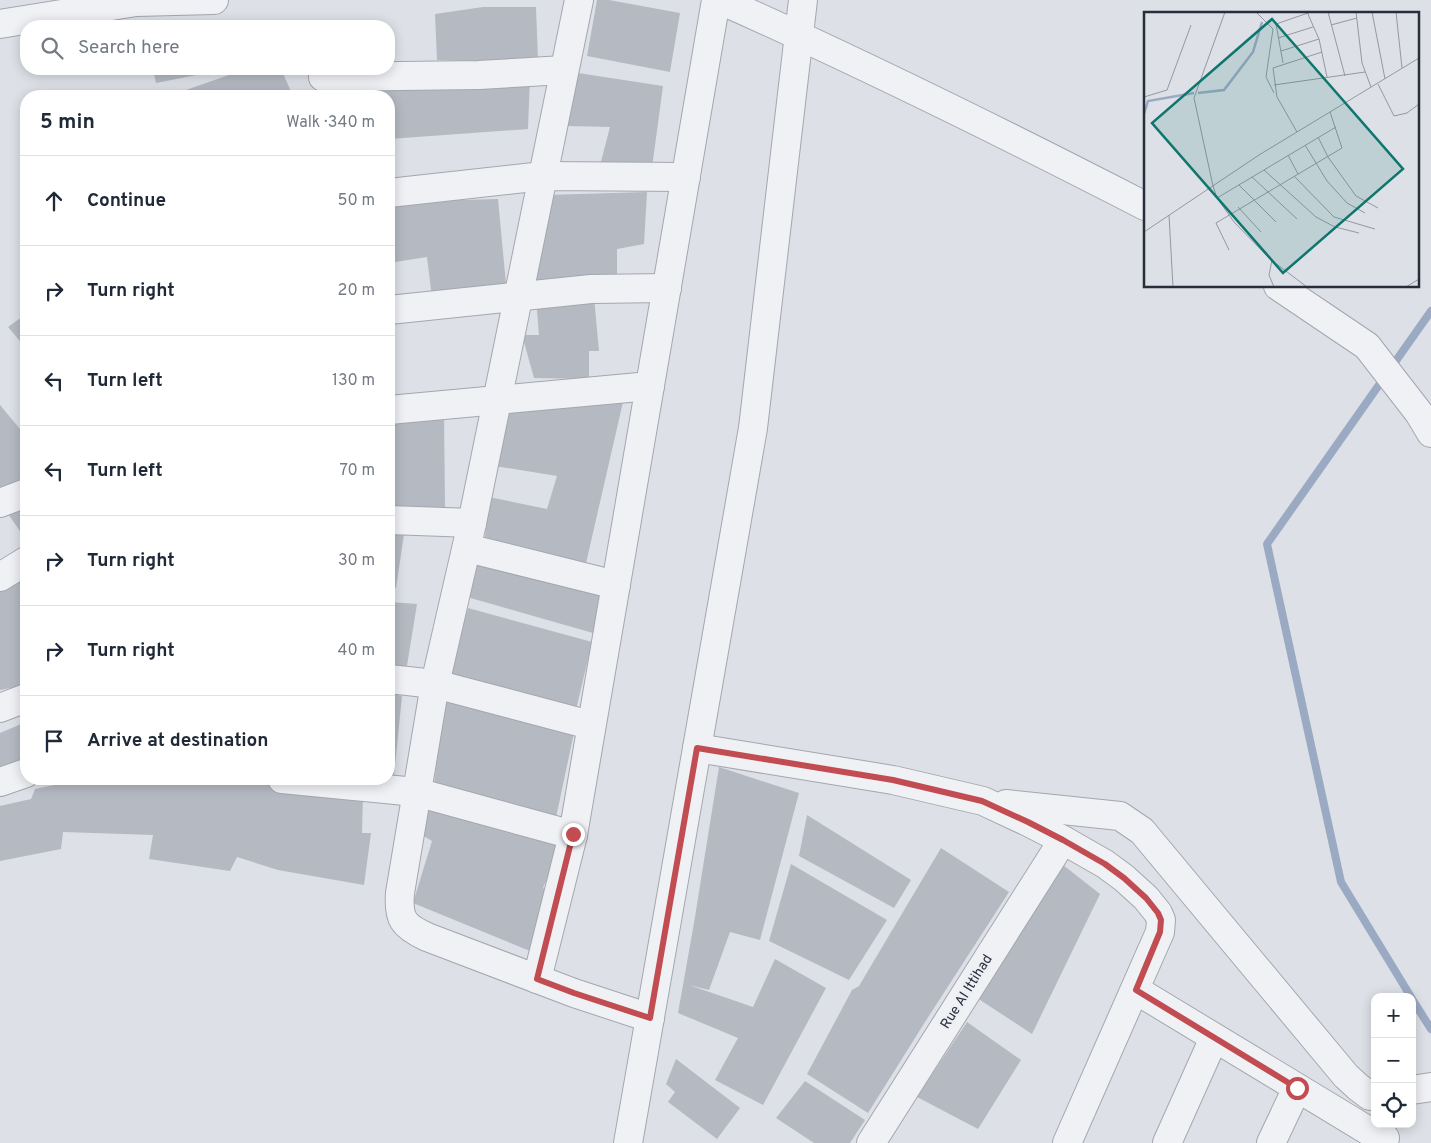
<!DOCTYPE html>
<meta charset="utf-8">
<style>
body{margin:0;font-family:Overpass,sans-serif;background:#f2f2f3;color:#1f2937}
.controls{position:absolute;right:15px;bottom:15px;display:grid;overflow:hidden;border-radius:10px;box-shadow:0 2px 12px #0003}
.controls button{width:45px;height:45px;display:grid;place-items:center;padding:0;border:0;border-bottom:1px solid #e0e1e3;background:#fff;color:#1f2937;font:25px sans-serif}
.stop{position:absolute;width:15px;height:15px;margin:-11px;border:4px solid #c14c51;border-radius:50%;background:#fff}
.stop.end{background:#c14c51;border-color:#fff;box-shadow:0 1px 5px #0008}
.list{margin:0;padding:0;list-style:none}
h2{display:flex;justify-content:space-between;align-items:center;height:65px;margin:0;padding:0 20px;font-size:21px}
h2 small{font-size:16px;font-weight:400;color:#747a83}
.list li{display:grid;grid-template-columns:32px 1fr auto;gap:15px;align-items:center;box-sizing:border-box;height:90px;padding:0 20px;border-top:1px solid #e0e1e3}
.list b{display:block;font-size:19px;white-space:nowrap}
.list em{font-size:16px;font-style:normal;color:#747a83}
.icon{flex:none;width:28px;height:28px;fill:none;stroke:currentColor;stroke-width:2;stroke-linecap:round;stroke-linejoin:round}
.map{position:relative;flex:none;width:1431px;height:1143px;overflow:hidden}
.search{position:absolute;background:#fff;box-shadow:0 2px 12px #0003;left:20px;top:20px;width:375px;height:55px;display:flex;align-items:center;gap:12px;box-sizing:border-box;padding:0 18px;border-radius:20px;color:#747a83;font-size:19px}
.panel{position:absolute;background:#fff;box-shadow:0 2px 12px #0003;left:20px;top:90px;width:375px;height:695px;border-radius:20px}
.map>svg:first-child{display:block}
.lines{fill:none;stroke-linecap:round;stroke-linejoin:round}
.stream{stroke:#9baac3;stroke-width:8}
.building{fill:#b5b9c2}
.minor-casing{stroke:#a3a7af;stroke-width:30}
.tertiary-casing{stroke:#a3a7af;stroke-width:30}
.minor{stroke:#f0f1f5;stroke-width:28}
.tertiary{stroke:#f0f1f5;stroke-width:28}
.route{stroke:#c14c51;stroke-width:6}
.labels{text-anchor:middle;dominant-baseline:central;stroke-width:4.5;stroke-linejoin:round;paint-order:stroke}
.street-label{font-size:14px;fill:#282d3b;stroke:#edeff4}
.inset-river{fill:none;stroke:#9baac3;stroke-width:2.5}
.inset-road{fill:none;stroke:#9598a2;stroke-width:1}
.view{fill:#0f766e;fill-opacity:0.15;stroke:#0f766e;stroke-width:2.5}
.inset-edge{fill:none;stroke:#282d3b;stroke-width:2.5}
</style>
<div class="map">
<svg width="1431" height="1143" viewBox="0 0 1431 1143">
<rect width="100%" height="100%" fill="#dde0e6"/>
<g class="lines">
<g class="stream">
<polyline points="1411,997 1341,882 1267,544 1431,311"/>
<polyline points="1412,999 1431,1029"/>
</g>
</g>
<g class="building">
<polygon points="597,0 609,0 680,13 670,72 587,56"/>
<polygon points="483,7 536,7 538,60 485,61 437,60 435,14"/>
<polygon points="244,21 243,26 181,26 181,25"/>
<polygon points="153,69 222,69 222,70 156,83"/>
<polygon points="246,69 281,69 293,96 169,96"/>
<polygon points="578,73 663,86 651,175 598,173 610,127 567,126"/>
<polygon points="530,77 528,129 389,139 389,96 305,95 362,83"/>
<polygon points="647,192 644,244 617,249 617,281 536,282 546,195"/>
<polygon points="498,199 506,284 432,298 427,257 389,263 389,205 423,201"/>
<polygon points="594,297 599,351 589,351 589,379 534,378 522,335 539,335 536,299"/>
<polygon points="26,314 26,348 8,327"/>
<polygon points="623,402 584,572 484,547 489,497 547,509 557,476 495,466 500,403"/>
<polygon points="0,405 25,435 26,434 26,480 0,491"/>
<polygon points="444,412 445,507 403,511 389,510 389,417"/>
<polygon points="26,499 26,540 4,508"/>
<polygon points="389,533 404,534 396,588 389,587"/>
<polygon points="478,556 604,594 593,633 467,597"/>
<polygon points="26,571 26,685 0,690 0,587"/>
<polygon points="389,602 417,604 405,678 389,676"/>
<polygon points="468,608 592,642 575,714 446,677"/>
<polygon points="446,691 575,728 554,827 434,784"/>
<polygon points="389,693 402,696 393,786 389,779"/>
<polygon points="26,722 26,762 0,771 0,733"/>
<polygon points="719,767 799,793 760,940 730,932 709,990 689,985 753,1007 775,959 826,988 763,1105 715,1080 738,1038 678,1013 694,923"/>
<polygon points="84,779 140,779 156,781 242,780 311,785 363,796 362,833 371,833 364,885 278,870 237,857 230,871 149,859 153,835 63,832 61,849 0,861 0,806 31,799 35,789"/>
<polygon points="428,798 561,846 543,888 556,896 530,951 413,903 432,841 417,832"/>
<polygon points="807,815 911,880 894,908 799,856"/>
<polygon points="941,848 1009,892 925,1022 868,1113 807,1074 852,990 859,986"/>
<polygon points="1058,861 1100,894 1032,1034 974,996"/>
<polygon points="791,864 887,920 849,980 769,941"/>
<polygon points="967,1022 1021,1060 978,1129 917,1097"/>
<polygon points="676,1059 740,1108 717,1139 668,1102 675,1092 666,1084"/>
<polygon points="805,1081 865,1120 850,1143 814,1143 776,1118"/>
</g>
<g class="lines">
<defs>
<g id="minor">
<path d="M579,0L472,523L435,684L400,893C398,919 403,926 427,937L574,993L650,1018"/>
<path d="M720,0C864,64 1005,134 1145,206"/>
<polyline points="0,24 136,2 214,0"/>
<polyline points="323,77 479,75 564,70"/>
<polyline points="389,193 543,176 686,177"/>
<polyline points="1278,286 1367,346 1419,413 1431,433"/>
<polyline points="389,310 591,289 667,288"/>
<polyline points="389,410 650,386"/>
<polyline points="0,503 26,493"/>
<polyline points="389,520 472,523"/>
<polyline points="467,548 616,585"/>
<polyline points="0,577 26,561"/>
<polyline points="389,679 435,684 590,725"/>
<polyline points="0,708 26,698"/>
<polyline points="697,748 893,780 983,801 1028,822 1063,840 1105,864 1124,878 1146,898 1158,913 1161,920 1160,932 1067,1143"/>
<polyline points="282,779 416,792 573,835"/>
<polyline points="0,782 26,773"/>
<polyline points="1006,804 1120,816 1142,831 1346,1076 1358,1087 1370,1096 1375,1095"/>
<polyline points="537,979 573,835 716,0"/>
<polyline points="1136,990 1372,1133 1385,1138 1383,1143"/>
<polyline points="1412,1090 1431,1087"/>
<polyline points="871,1143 1063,840"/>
<polyline points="1167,1143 1214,1038"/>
<polyline points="1271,1143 1297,1088"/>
</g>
<polyline id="tertiary" points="628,1143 753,428 803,0"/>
</defs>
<use href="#minor" class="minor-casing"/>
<use href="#tertiary" class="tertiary-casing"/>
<use href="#minor" class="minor"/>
<use href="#tertiary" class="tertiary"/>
</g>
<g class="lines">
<polyline class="route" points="573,834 537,979 574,993 650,1018 697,748 893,780 982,801 1028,822 1063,840 1105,864 1124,878 1146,898 1158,913 1161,920 1160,932 1136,990 1297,1088"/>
</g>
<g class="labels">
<g class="street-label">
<text transform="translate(967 992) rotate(-58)">Rue Al Ittihad</text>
</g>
</g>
<g transform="translate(1144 12)">
<rect width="275" height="275" fill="#dde0e6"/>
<path class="inset-river" d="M54,81L80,78L109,40L118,10M0,102L4,89L50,81"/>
<path class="inset-road" d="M81,0L50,86L69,174L73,186L90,210L126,247L163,275M112,0L129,17L122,65L130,81M163,0L175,27L183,65M184,0L201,64M212,0L218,51L227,75M228,0L241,67M252,0L258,56M187,13L213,6M134,26L169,15M137,39L175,27M139,51L132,12L167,0M234,72L250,104L263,101L275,92M130,73L221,60M0,85L23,78L47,13M153,120L133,85L129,56L178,40M174,125L184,145L212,184L234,196M161,133L183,169L203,191L221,201M144,143L154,162M120,158L172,205L191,215L215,221M150,164L190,205L231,217M108,165L153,207M95,173L132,210M73,186L192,115M94,195L117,220M25,203L29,275M0,220L115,143L275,46M85,238L72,211L198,136L186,100M128,248L125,263L130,275M262,275L275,267"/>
<path class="view" d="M128,7L259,157L139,261L8,111Z"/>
<rect width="275" height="275" class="inset-edge"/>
</g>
</svg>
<div class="controls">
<button>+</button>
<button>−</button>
<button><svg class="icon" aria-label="locate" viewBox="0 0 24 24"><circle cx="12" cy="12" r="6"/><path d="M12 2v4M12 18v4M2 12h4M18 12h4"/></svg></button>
</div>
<div class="stop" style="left:1297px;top:1088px"></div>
<div class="stop end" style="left:573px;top:834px"></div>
<div class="search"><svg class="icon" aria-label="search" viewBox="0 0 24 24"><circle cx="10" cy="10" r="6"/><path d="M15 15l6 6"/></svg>Search here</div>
<section class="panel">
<h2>5 min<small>Walk · 340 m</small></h2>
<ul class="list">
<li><svg class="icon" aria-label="ahead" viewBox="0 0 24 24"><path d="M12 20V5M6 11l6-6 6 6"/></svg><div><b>Continue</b></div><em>50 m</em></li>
<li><svg class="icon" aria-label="right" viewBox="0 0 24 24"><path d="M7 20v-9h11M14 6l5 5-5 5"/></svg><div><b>Turn right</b></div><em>20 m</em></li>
<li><svg class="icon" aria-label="left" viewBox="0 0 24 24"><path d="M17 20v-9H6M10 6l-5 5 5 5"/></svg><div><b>Turn left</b></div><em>130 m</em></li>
<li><svg class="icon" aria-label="left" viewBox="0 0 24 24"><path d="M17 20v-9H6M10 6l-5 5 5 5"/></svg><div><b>Turn left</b></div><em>70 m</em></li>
<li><svg class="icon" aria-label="right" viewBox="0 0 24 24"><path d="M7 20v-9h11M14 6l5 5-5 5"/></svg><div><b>Turn right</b></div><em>30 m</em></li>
<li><svg class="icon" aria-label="right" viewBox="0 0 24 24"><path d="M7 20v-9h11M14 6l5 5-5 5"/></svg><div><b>Turn right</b></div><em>40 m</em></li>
<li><svg class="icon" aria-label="arrive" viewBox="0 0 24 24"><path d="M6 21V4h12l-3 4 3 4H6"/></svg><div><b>Arrive at destination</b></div></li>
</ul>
</section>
</div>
